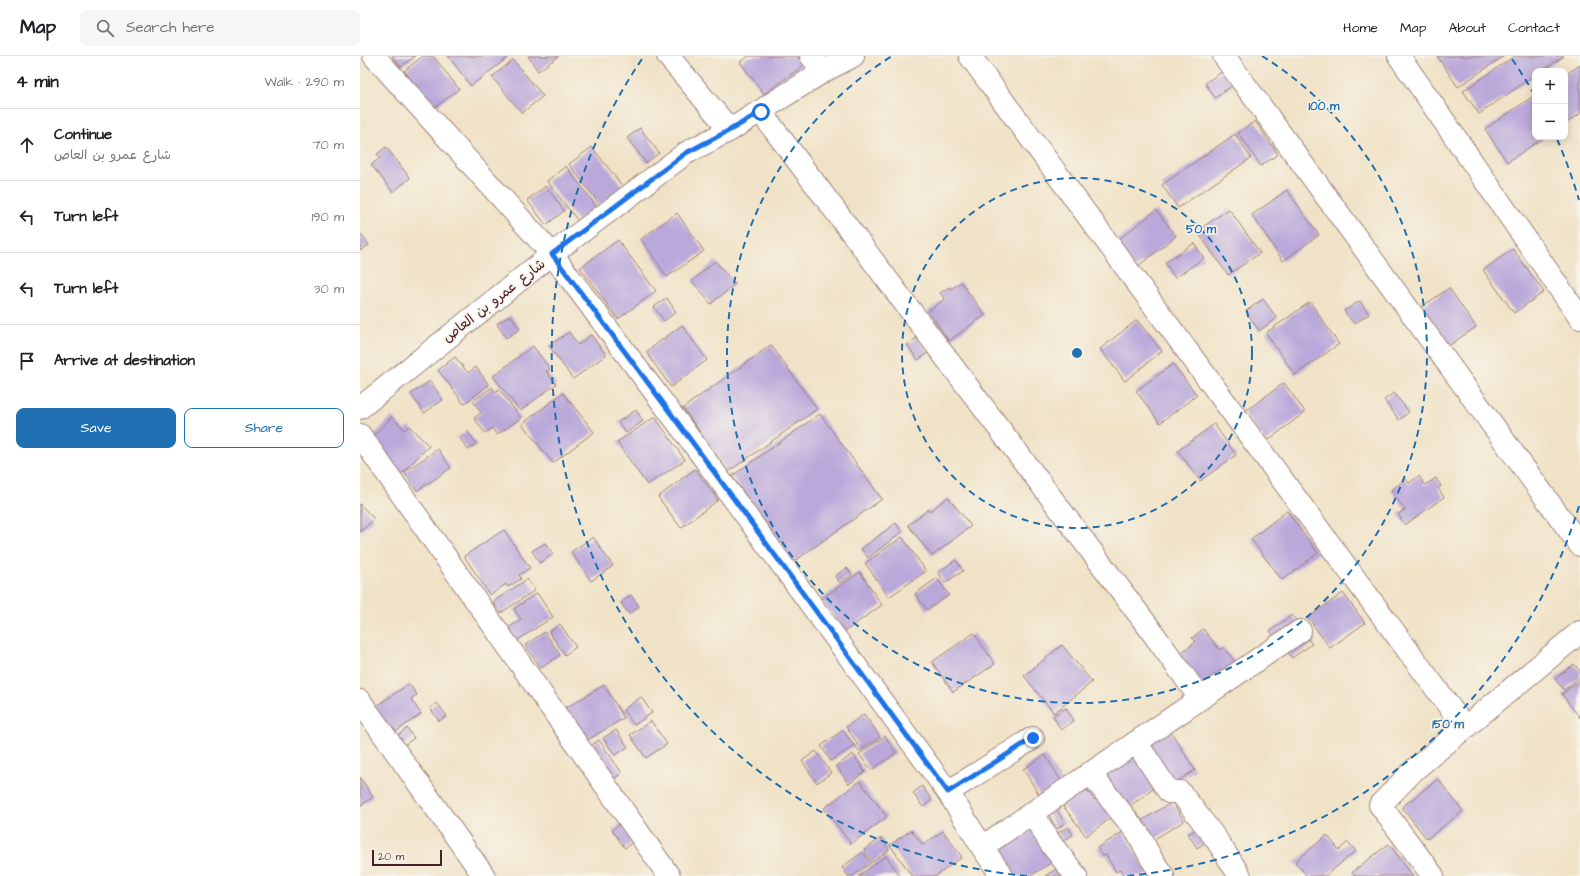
<!DOCTYPE html>
<meta charset="utf-8">
<style>
body{margin:0;font-family:"Architects Daughter","Playpen Sans Arabic",sans-serif;background:#f6f6f6;color:#202124}
.controls{position:absolute;right:12px;top:12px;display:grid;overflow:hidden;border-radius:8px;box-shadow:0 2px 10px #0003}
.controls button{width:36px;height:36px;display:grid;place-items:center;padding:0;border:0;border-bottom:1px solid #e0e0e0;background:#fff;color:#202124;font:20px sans-serif}
.scale{position:absolute;left:12px;bottom:10px;width:70px;box-sizing:border-box;padding-left:4px;border:2px solid #4a1f2b;border-top:0;font-size:11px;line-height:14px;white-space:nowrap;color:#4a1f2b;-webkit-text-stroke:3px #f7f3e8;paint-order:stroke}
.stop{position:absolute;width:12px;height:12px;margin:-9px;border:3px solid #1a73e8;border-radius:50%;background:#fff}
.stop.end{background:#1a73e8;border-color:#fff;box-shadow:0 1px 4px #0008}
.list{margin:0;padding:0;list-style:none}
h2{display:flex;justify-content:space-between;align-items:center;height:52px;margin:0;padding:0 16px;font-size:17px}
h2 small{font-size:13px;font-weight:400;color:#757577}
.list li{display:grid;grid-template-columns:26px 1fr auto;gap:12px;align-items:center;box-sizing:border-box;height:72px;padding:0 16px;border-top:1px solid #e0e0e0}
.list b{display:block;font-size:15px;white-space:nowrap}
.list p{margin:0;font-size:13px;white-space:nowrap;color:#757577}
.list em{font-size:13px;font-style:normal;color:#757577}
.actions{display:flex;gap:8px;padding:12px 16px}
.actions a{flex:1;padding:9px 0;border:1px solid #1f6fb2;border-radius:8px;text-align:center;font-size:14px;color:#1f6fb2}
.actions .main{background:#1f6fb2;color:#fff}
.icon{flex:none;width:22px;height:22px;fill:none;stroke:currentColor;stroke-width:2;stroke-linecap:round;stroke-linejoin:round}
.map{position:relative;flex:none;width:1220px;height:820px;overflow:hidden}
header{display:flex;align-items:center;gap:24px;box-sizing:border-box;height:56px;padding:0 20px;background:#fff;border-bottom:1px solid #e0e0e0}
header strong{font-size:19px}
nav{display:flex;gap:22px;margin-inline-start:auto;font-size:14px}
.search{width:280px;height:36px;background:#f6f6f6;display:flex;align-items:center;gap:10px;box-sizing:border-box;padding:0 14px;border-radius:8px;color:#757577;font-size:15px}
main{display:flex}
aside{flex:1;background:#fff}
.map>svg:first-child{display:block}
.building{fill:#baa8da}
.lines{fill:none;stroke-linecap:round;stroke-linejoin:round}
.minor-casing{stroke:#9d8078;stroke-width:24}
.minor{stroke:#fff;stroke-width:22}
.route{stroke:#1a73e8;stroke-width:5}
.ring{fill:none;stroke:#1f6fb2;stroke-width:2;stroke-dasharray:7 5}
.labels{text-anchor:middle;dominant-baseline:central;stroke-width:3.5;stroke-linejoin:round;paint-order:stroke}
.street-label{font-size:14px;fill:#4a1f2b;stroke:#f7f3e8}
.centre{fill:#1f6fb2;stroke:#f7f3e8;stroke-width:2}
.ring-label{font-size:12px;text-anchor:middle;font-weight:bold;fill:#1f6fb2;stroke:#f7f3e8;stroke-width:3.5;stroke-linejoin:round;paint-order:stroke}
</style>
<header>
<strong>Map</strong>
<div class="search"><svg class="icon" aria-label="search" viewBox="0 0 24 24"><circle cx="10" cy="10" r="6"/><path d="M15 15l6 6"/></svg>Search here</div>
<nav><a>Home</a><a>Map</a><a>About</a><a>Contact</a></nav>
</header>
<main>
<aside>
<h2>4 min<small>Walk · 290 m</small></h2>
<ul class="list">
<li><svg class="icon" aria-label="ahead" viewBox="0 0 24 24"><path d="M12 20V5M6 11l6-6 6 6"/></svg><div><b>Continue</b><p>شارع عمرو بن العاص</p></div><em>70 m</em></li>
<li><svg class="icon" aria-label="left" viewBox="0 0 24 24"><path d="M17 20v-9H6M10 6l-5 5 5 5"/></svg><div><b>Turn left</b></div><em>190 m</em></li>
<li><svg class="icon" aria-label="left" viewBox="0 0 24 24"><path d="M17 20v-9H6M10 6l-5 5 5 5"/></svg><div><b>Turn left</b></div><em>30 m</em></li>
<li><svg class="icon" aria-label="arrive" viewBox="0 0 24 24"><path d="M6 21V4h12l-3 4 3 4H6"/></svg><div><b>Arrive at destination</b></div></li>
</ul>
<div class="actions"><a class="main">Save</a><a>Share</a></div>
</aside>
<div class="map">
<svg width="1220" height="820" viewBox="0 0 1220 820">
<rect width="100%" height="100%" fill="#f7f3e8"/>
<filter id="ink" filterUnits="userSpaceOnUse"><feTurbulence type="fractalNoise" baseFrequency=".025" numOctaves="2"/><feDisplacementMap in="SourceGraphic" scale="8" xChannelSelector="R" yChannelSelector="G"/><feConvolveMatrix kernelMatrix="1 2 1 2 8 2 1 2 1" color-interpolation-filters="sRGB"/></filter>
<filter id="wash" filterUnits="userSpaceOnUse"><feTurbulence type="fractalNoise" baseFrequency=".012" numOctaves="4" result="noise"/><feDisplacementMap in="SourceGraphic" scale="16" xChannelSelector="R" yChannelSelector="G"/><feGaussianBlur stdDeviation="0.9" result="paint"/><feColorMatrix in="noise" values="0 0 0 0 0 0 0 0 0 0 0 0 0 0 0 0 0 1.4 0 .05"/><feComposite in="paint" operator="in"/></filter>
<g filter="url(#wash)">
<rect width="100%" height="100%" fill="#f0e2c6"/>
<g id="blocks">
<g class="building">
<polygon points="32,0 55,0 41,11"/>
<polygon points="63,0 73,0 99,33 74,52 44,15"/>
<polygon points="88,0 150,0 111,30"/>
<polygon points="168,0 199,0 178,15"/>
<polygon points="389,0 437,0 444,9 404,38 380,6"/>
<polygon points="1077,0 1144,0 1098,31"/>
<polygon points="1155,0 1204,0 1182,15 1175,15 1175,19 1119,58 1103,35"/>
<polygon points="153,4 183,40 162,57 132,21"/>
<polygon points="1220,9 1220,58 1205,68 1205,19"/>
<polygon points="863,15 873,29 855,42 845,27"/>
<polygon points="1175,39 1175,81 1185,81 1147,106 1125,73"/>
<polygon points="895,65 918,98 901,110 878,77"/>
<polygon points="280,72 299,97 286,107 267,82"/>
<polygon points="875,78 891,102 818,152 802,129"/>
<polygon points="26,91 50,122 33,136 11,109 20,102 17,98"/>
<polygon points="232,91 263,131 240,149 209,108"/>
<polygon points="206,110 237,151 218,165 187,125"/>
<polygon points="186,130 204,155 186,169 167,144"/>
<polygon points="927,134 959,179 923,205 892,159"/>
<polygon points="869,153 900,197 868,219 837,175"/>
<polygon points="796,154 816,180 773,214 753,188"/>
<polygon points="317,157 344,195 307,221 281,183"/>
<polygon points="0,177 9,189 0,195"/>
<polygon points="258,184 296,235 258,263 220,212"/>
<polygon points="834,187 844,202 815,222 805,207"/>
<polygon points="1153,193 1184,236 1154,257 1123,214"/>
<polygon points="355,205 375,228 351,248 332,225"/>
<polygon points="601,226 625,259 589,285 568,255 585,243 580,237 589,231 591,233"/>
<polygon points="1089,232 1116,271 1087,291 1060,252"/>
<polygon points="307,242 316,256 304,265 294,251"/>
<polygon points="903,243 917,262 899,275 886,255"/>
<polygon points="1000,245 1009,258 994,268 984,255"/>
<polygon points="950,246 979,288 935,319 906,277"/>
<polygon points="151,259 160,273 146,282 137,268"/>
<polygon points="777,264 802,295 765,325 740,293"/>
<polygon points="322,269 347,304 311,331 286,296"/>
<polygon points="209,276 218,289 231,279 246,299 213,323 189,290"/>
<polygon points="557,282 568,297 558,304 547,289"/>
<polygon points="411,289 457,353 368,416 323,352"/>
<polygon points="173,290 190,313 186,315 196,328 160,355 133,320"/>
<polygon points="95,301 108,317 116,311 129,329 104,348 78,314"/>
<polygon points="813,308 837,339 800,367 776,335"/>
<polygon points="70,325 83,344 64,357 51,338"/>
<polygon points="924,327 945,356 906,386 884,356"/>
<polygon points="132,331 135,336 139,333 161,362 137,379 132,372 125,377 114,362 121,357 113,345"/>
<polygon points="203,337 234,376 193,407 162,368"/>
<polygon points="1034,337 1049,356 1039,364 1024,344"/>
<polygon points="276,354 283,365 266,377 258,366"/>
<polygon points="460,358 522,443 433,506 372,420"/>
<polygon points="32,361 45,374 49,370 69,390 41,418 8,385"/>
<polygon points="295,361 325,404 287,429 257,386"/>
<polygon points="854,368 876,399 840,425 818,395"/>
<polygon points="107,375 117,388 108,394 99,381"/>
<polygon points="78,393 91,412 57,435 44,416"/>
<polygon points="335,413 358,444 321,472 298,441"/>
<polygon points="1059,420 1065,429 1076,422 1081,430 1078,432 1084,441 1045,469 1038,458 1045,454 1031,434 1046,423 1049,427"/>
<polygon points="588,441 611,470 572,500 548,469 569,453 570,455"/>
<polygon points="0,448 14,463 0,476"/>
<polygon points="927,455 958,497 922,524 891,483"/>
<polygon points="536,467 542,476 508,502 501,493"/>
<polygon points="144,474 170,512 159,519 161,523 148,531 146,528 130,539 104,500"/>
<polygon points="233,481 253,510 231,525 211,496"/>
<polygon points="542,481 566,515 529,541 505,507"/>
<polygon points="185,487 193,498 180,507 172,495"/>
<polygon points="596,504 603,515 585,527 578,516"/>
<polygon points="487,512 492,519 480,527 475,520"/>
<polygon points="500,516 522,549 484,576 461,543"/>
<polygon points="577,522 589,539 567,554 555,538"/>
<polygon points="167,523 175,534 141,557 133,546"/>
<polygon points="177,537 193,561 153,587 145,574 161,564 154,553"/>
<polygon points="983,537 1005,567 970,592 948,562"/>
<polygon points="271,539 279,551 269,558 261,547"/>
<polygon points="932,559 941,571 919,587 910,575"/>
<polygon points="200,568 216,591 205,599 189,576"/>
<polygon points="843,573 860,594 863,591 876,607 844,632 818,599 836,586 832,582"/>
<polygon points="185,576 200,599 181,612 165,589"/>
<polygon points="614,577 635,608 593,636 572,606"/>
<polygon points="944,577 952,588 932,602 924,592"/>
<polygon points="702,589 732,626 694,657 664,620"/>
<polygon points="1214,608 1220,615 1220,621 1204,634 1195,623"/>
<polygon points="1220,624 1220,662 1202,638"/>
<polygon points="49,628 57,639 51,643 61,658 34,677 15,651"/>
<polygon points="244,629 264,662 224,686 204,653"/>
<polygon points="281,641 292,657 274,669 263,654"/>
<polygon points="77,647 87,660 79,665 70,652"/>
<polygon points="706,652 714,665 701,674 693,660"/>
<polygon points="504,658 520,681 499,695 495,690 498,688 486,671"/>
<polygon points="291,665 307,688 286,702 270,679"/>
<polygon points="808,671 835,714 813,728 786,686"/>
<polygon points="47,672 54,682 43,690 36,681"/>
<polygon points="256,674 268,691 255,699 243,682"/>
<polygon points="483,674 494,690 471,705 461,690"/>
<polygon points="525,680 536,697 511,714 499,698"/>
<polygon points="239,684 262,717 252,724 229,691"/>
<polygon points="774,692 800,728 770,750 764,741 758,745 738,718"/>
<polygon points="456,695 471,717 457,727 442,705"/>
<polygon points="493,698 505,716 489,728 476,710"/>
<polygon points="685,699 702,726 680,740 663,713"/>
<polygon points="0,721 13,741 0,750"/>
<polygon points="1078,723 1103,755 1067,783 1042,751"/>
<polygon points="500,725 527,761 491,788 464,752"/>
<polygon points="562,730 572,744 563,751 553,737"/>
<polygon points="726,733 734,744 737,742 752,761 726,780 703,750"/>
<polygon points="812,746 824,765 793,784 781,765"/>
<polygon points="695,751 705,767 697,773 687,756"/>
<polygon points="262,767 274,785 265,792 252,774"/>
<polygon points="669,770 697,803 670,820 649,820 632,794"/>
<polygon points="708,771 713,779 703,785 698,777"/>
<polygon points="840,771 849,784 837,792 828,778"/>
<polygon points="551,774 563,789 583,775 602,801 576,820 552,820 530,789"/>
<polygon points="763,776 789,818 785,820 764,820 760,814 756,816 746,799 742,800 737,792"/>
<polygon points="967,779 979,794 988,786 996,795 965,820 947,820 935,806"/>
<polygon points="521,782 529,794 513,806 504,794"/>
<polygon points="1029,788 1053,820 995,820 992,816"/>
<polygon points="503,796 511,807 493,820 488,820 482,811"/>
<polygon points="526,800 540,820 498,820"/>
<polygon points="701,810 708,820 685,820"/>
</g>
</g>
</g>
<g filter="url(#ink)">
<use href="#blocks" fill-opacity="0" stroke="#9d8078" stroke-width="1"/>
<g class="lines">
<defs>
<g id="minor">
<polyline points="14,0 192,198 341,398 588,736 622,791"/>
<polyline points="308,0 370,74"/>
<polyline points="451,0 464,15"/>
<polyline points="610,0 1105,672"/>
<polyline points="864,0 1220,489"/>
<polyline points="1039,0 1220,262"/>
<polyline points="401,56 787,569 840,642"/>
<polyline points="0,352 192,198 326,97 370,74 464,15 493,0"/>
<polyline points="0,379 309,820"/>
<polyline points="0,645 124,820"/>
<polyline points="776,686 809,736 820,736 856,783 880,820"/>
<polyline points="730,717 779,779 791,802 803,820"/>
<polyline points="588,736 673,682"/>
<polyline points="672,757 691,788 716,820"/>
<polyline points="642,820 622,791 940,575"/>
<polyline points="1073,820 1020,749 1055,713 1220,576"/>
</g>
</defs>
<use href="#minor" class="minor-casing"/>
<use href="#minor" class="minor"/>
</g>
</g>
<g class="lines" filter="url(#ink)">
<polyline class="route" points="401,56 370,74 326,97 192,198 341,398 588,736 673,682"/>
</g>
<g class="ring">
<circle cx="717" cy="297" r="175"/>
<path d="M902 0A350 350 0 1 1 532 0"/>
<path d="M1219 450A525 525 0 0 1 767 820M667 820A525 525 0 0 1 282 3M1152 3A525 525 0 0 1 1174 38M1197 83A525 525 0 0 1 1219 144"/>
</g>
<g class="labels">
<g class="street-label">
<text transform="translate(134 245) rotate(-38)">شارع عمرو بن العاص</text>
</g>
</g>
<circle cx="717" cy="297" r="6" class="centre"/>
<g class="ring-label">
<text x="964" y="54">100 m</text>
<text x="841" y="177">50 m</text>
<text x="1088" y="672">150 m</text>
</g>
</svg>
<div class="controls">
<button>+</button>
<button>−</button>
</div>
<div class="scale">20 m</div>
<div class="stop" style="left:401px;top:56px"></div>
<div class="stop end" style="left:673px;top:682px"></div>
</div>
</main>
